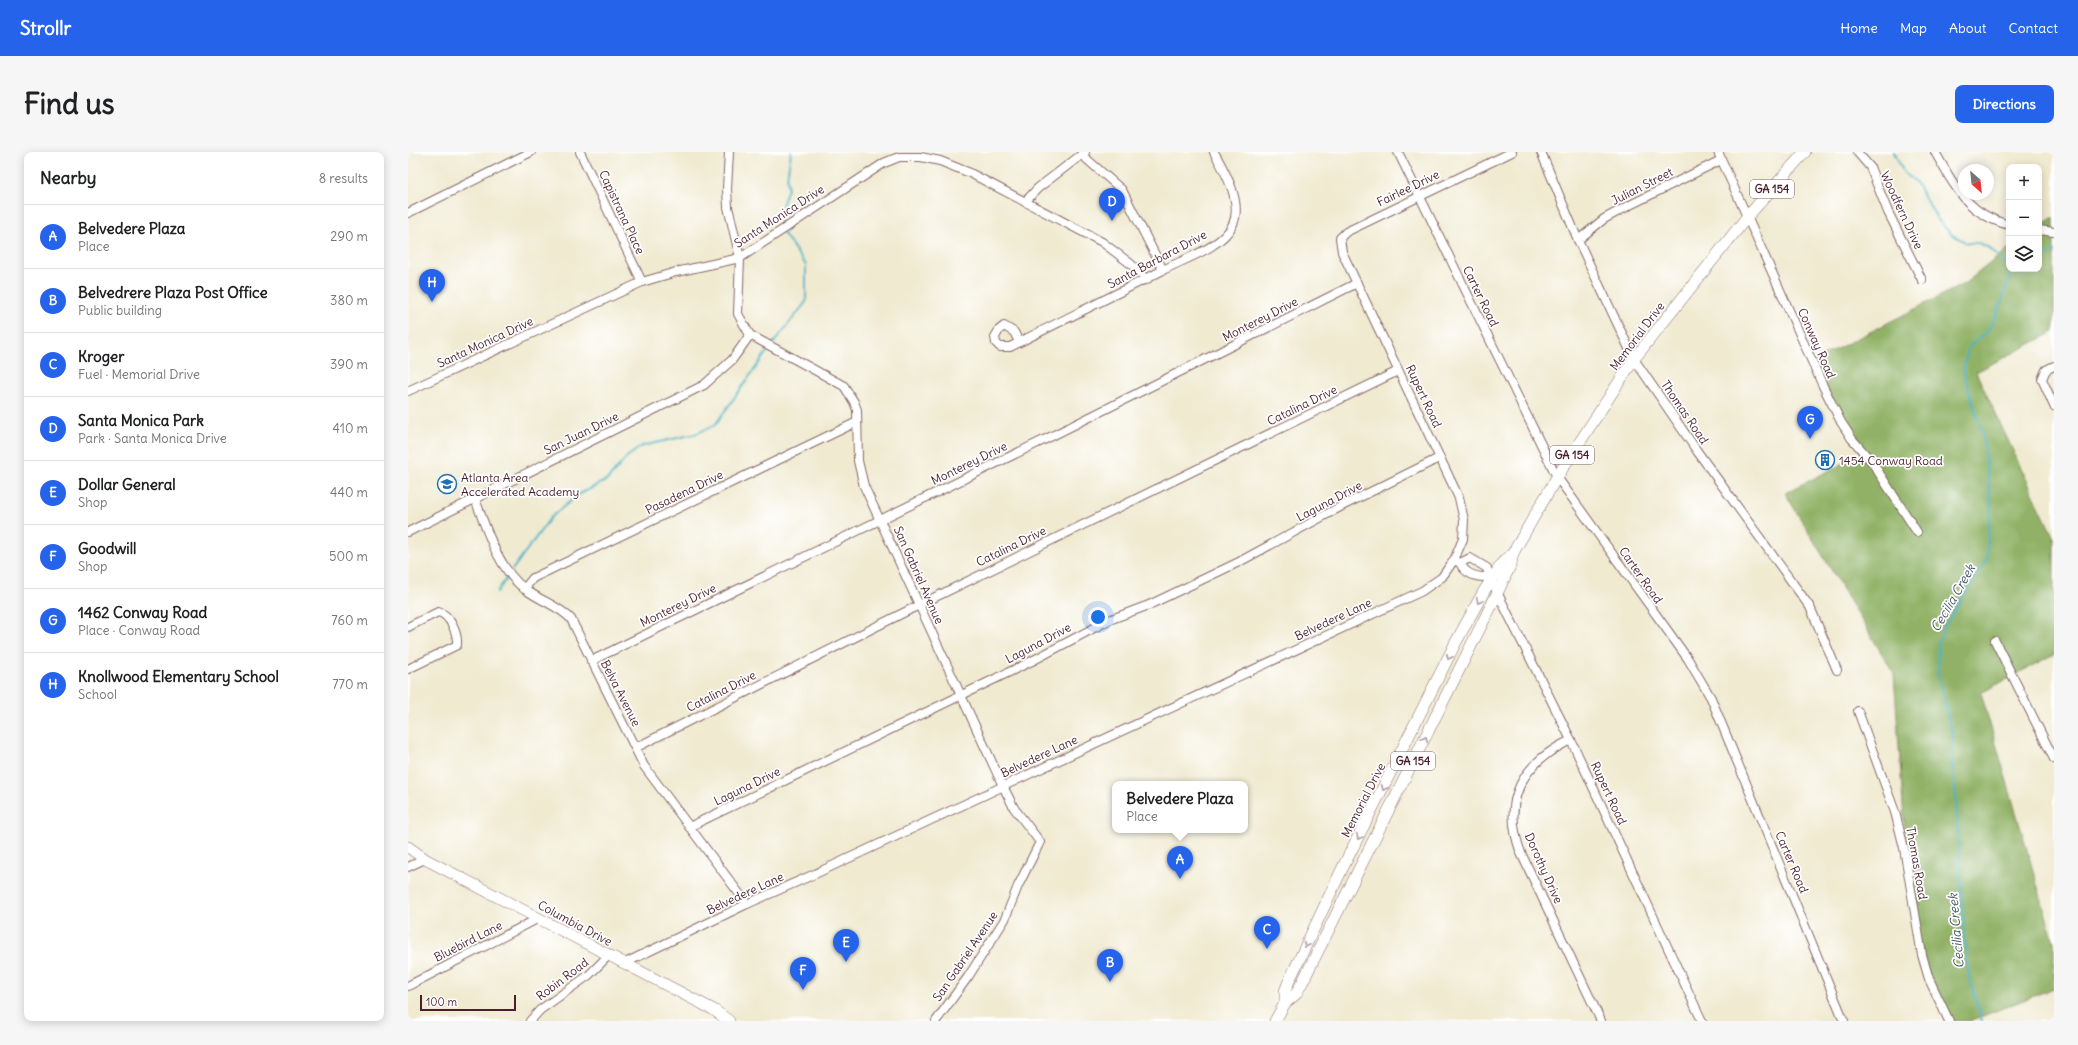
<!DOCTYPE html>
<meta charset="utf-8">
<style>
body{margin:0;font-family:Delius,sans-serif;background:#f6f6f6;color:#202124}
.controls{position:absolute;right:12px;top:12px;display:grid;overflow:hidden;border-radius:8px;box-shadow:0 2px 10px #0003}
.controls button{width:36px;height:36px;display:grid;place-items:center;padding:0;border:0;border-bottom:1px solid #e0e0e0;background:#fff;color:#202124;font:20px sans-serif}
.compass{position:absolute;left:1550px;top:12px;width:36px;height:36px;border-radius:50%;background:#fff;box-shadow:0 2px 10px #0003;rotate:153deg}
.scale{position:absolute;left:12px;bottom:10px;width:96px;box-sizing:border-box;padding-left:4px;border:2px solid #4a1f2b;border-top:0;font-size:11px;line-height:14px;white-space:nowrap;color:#4a1f2b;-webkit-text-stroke:3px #fff;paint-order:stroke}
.you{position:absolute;left:690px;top:465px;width:14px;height:14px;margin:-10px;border:3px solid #fff;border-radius:50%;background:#1a73e8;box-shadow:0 0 0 6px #1a73e833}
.badge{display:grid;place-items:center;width:26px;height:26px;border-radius:50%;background:#2563eb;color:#fff;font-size:13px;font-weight:700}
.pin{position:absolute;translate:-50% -33px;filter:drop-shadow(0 1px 2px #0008)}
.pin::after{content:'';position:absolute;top:21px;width:14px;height:12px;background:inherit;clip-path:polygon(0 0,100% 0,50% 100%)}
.popup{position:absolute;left:704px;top:629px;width:136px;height:52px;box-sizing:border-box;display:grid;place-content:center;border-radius:8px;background:#fff;filter:drop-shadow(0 1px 3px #0005);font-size:13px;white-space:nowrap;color:#757577}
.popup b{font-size:15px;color:#202124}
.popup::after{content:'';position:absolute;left:50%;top:100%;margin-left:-8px;border:8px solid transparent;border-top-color:#fff}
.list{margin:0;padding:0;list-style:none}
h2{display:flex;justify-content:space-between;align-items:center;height:52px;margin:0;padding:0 16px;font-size:17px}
h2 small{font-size:13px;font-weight:400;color:#757577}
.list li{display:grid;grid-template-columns:26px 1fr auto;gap:12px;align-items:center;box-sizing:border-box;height:64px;padding:0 16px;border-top:1px solid #e0e0e0}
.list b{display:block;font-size:15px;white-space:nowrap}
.list p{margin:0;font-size:13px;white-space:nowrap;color:#757577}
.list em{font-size:13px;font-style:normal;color:#757577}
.icon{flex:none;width:22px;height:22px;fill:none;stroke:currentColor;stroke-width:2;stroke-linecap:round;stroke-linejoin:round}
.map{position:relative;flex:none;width:1646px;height:869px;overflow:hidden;border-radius:8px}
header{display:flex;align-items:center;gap:24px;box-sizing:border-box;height:56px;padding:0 20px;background:#2563eb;color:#fff}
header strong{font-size:19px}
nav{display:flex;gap:22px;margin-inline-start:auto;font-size:14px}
.intro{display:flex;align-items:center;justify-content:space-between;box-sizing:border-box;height:96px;padding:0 24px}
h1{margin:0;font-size:28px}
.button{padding:10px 18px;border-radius:8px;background:#2563eb;color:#fff;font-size:14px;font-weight:700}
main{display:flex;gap:24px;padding:0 24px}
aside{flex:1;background:#fff;border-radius:8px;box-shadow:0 2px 10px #0003}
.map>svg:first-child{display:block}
.forest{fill:#91b266;stroke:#6e6848}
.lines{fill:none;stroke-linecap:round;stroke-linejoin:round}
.stream{stroke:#48b3c5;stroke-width:2}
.minor-casing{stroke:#846665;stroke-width:10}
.major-casing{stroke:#846665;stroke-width:12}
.minor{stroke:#fff;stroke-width:8}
.major{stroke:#fff;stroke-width:11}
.oneway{stroke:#ae9aa0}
.labels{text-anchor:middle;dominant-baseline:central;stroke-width:3.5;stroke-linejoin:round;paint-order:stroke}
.shield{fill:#fff;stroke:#80626b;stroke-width:1}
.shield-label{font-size:11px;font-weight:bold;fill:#4a1f2b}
.street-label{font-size:12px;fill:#4a1f2b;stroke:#fff}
.poi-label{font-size:12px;fill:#4a1f2b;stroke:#fff;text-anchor:start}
.water-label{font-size:13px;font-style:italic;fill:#495a69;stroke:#fff}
</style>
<header>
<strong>Strollr</strong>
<nav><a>Home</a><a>Map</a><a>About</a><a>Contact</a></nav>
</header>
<div class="intro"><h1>Find us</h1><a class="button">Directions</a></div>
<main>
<aside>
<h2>Nearby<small>8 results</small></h2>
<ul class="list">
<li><span class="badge">A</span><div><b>Belvedere Plaza</b><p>Place</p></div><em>290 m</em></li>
<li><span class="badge">B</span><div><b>Belvedrere Plaza Post Office</b><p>Public building</p></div><em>380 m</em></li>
<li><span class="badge">C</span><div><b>Kroger</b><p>Fuel · Memorial Drive</p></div><em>390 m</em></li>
<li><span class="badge">D</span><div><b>Santa Monica Park</b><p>Park · Santa Monica Drive</p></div><em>410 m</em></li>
<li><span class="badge">E</span><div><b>Dollar General</b><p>Shop</p></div><em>440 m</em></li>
<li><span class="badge">F</span><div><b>Goodwill</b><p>Shop</p></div><em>500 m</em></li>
<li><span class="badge">G</span><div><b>1462 Conway Road</b><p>Place · Conway Road</p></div><em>760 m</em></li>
<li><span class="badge">H</span><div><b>Knollwood Elementary School</b><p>School</p></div><em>770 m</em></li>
</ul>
</aside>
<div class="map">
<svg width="1646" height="869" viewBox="0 0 1646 869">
<rect width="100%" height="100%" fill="#fff"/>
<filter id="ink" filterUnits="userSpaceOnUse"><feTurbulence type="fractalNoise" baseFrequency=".025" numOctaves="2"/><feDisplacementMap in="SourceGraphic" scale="8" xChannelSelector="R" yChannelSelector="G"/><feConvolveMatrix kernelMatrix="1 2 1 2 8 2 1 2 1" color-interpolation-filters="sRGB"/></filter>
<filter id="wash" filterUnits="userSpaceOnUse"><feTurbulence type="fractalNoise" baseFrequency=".012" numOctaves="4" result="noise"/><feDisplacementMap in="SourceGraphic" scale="16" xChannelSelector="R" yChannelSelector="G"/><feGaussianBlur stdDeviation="0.9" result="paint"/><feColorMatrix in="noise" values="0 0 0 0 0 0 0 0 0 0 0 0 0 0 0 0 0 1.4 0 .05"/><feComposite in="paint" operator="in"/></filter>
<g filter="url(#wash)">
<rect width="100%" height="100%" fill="#f0ead0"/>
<polygon class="forest" points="1646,65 1646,180 1568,220 1646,386 1646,502 1573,541 1646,790 1646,836 1562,869 1543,869 1514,807 1500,727 1486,522 1377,341 1454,302 1401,211 1556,132 1601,96 1601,117 1631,117 1631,74"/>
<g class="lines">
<g class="stream">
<polyline points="1486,0 1496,21 1507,29 1530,68 1543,82 1559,91 1571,91 1581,96 1601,115"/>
<polyline points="374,75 371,63 380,36 379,26 383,0"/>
<polyline points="1631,109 1646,99"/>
<polyline points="1603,117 1616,123 1623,117"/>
<polyline points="364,193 398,150 398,113 375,81"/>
<polyline points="104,418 143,365 170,343 199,328 220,304 234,294 287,282 307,273 361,197"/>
<polyline points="89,440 100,424"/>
<polyline points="1574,869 1561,824 1556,782 1548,647 1544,614 1545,586 1530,521 1530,492 1537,474 1578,408 1583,355 1580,324 1574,280 1555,219 1560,196 1581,177 1591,157 1604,119"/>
</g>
</g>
</g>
<g filter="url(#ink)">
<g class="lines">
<defs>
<g id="minor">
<polyline points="172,0 234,130"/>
<polyline points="321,0 319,37 320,55 332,106 330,162 342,183 436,234 446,250 449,258 450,309 456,334 595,634 606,656 632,690 610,734 597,767 560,825 528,869"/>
<polyline points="990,0 1149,325 1280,507 1303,546 1436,869"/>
<polyline points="1133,0 1170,88 1226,207 1289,299 1402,455 1429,518"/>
<polyline points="1310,0 1415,234 1433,270 1444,287 1464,310 1509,380"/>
<polyline points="1449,0 1462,15 1480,60 1514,128"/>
<path d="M1527,0C1547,35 1559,62 1601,73"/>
<polyline points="674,3 714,38 755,118"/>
<polyline points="617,50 630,36 677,0"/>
<polyline points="0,61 123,0"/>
<polyline points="1631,78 1646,80"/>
<polyline points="1170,88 1196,67 1220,54 1313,8"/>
<path d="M611,190L606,180L596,174L591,178L587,185L588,191L592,195H602C653,169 705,144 755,118C776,107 815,95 825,72C835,50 816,18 806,0"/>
<polyline points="1646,214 1638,218 1634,227 1646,254"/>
<polyline points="0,239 234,130 268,120 332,106 476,11 491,5 513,5 532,9 562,21 694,90 723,112 739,128"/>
<path d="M67,347C79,378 90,417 117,437C132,449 150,453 163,467L236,614L339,752"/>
<polyline points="0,380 296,233 324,208 342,183"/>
<path d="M1048,409L1052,411C1057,422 1070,427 1081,424"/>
<polyline points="1052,411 1062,406 1079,416 1081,424 1163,588 1294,869"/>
<polyline points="116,437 125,426 449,270"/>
<path d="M0,475L30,460C42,462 50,482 49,493L0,517"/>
<polyline points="1587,489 1646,607"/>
<polyline points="183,509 646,283 949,131"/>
<polyline points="1450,559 1487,660 1496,696 1514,803 1521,827 1541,869"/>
<path d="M1163,588C1114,611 1093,648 1113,701L1193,869"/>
<polyline points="227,596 511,453 990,219"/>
<polyline points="281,675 624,509 701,468 741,453 831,410 932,355 1031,306"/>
<polyline points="0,715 17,707"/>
<polyline points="217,811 339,752 409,721 1014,439 1034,425 1046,408 1055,387 1056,368 1051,346 934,100 932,86 938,80 1104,0"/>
<polyline points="0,834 131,766"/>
<polyline points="122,869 132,858 181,823 201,803"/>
</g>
<g id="major">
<polyline points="0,695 17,707 306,858 321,869"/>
<polyline points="877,851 877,839 881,829 936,713 1048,490 1076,439 1095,410 1105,401 1149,325 1226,207 1339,65 1397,0"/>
<polyline points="867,869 877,851 888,842 894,831 1086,448 1103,412 1105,401"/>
</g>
</defs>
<use href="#minor" class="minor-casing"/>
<use href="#major" class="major-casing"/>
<use href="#minor" class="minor"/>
<use href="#major" class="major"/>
</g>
<defs><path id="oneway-chevron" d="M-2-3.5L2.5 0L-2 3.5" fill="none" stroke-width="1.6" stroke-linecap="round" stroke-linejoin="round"/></defs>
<g class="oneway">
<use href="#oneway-chevron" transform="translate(1071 449) rotate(118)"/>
<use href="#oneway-chevron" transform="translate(1041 505) rotate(116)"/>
<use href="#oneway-chevron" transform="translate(1017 587) rotate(-63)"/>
<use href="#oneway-chevron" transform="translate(976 636) rotate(115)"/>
<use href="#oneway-chevron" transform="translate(951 685) rotate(118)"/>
<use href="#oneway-chevron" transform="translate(898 793) rotate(117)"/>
</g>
</g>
<defs>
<symbol id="building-ring" viewBox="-11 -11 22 22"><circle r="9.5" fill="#fff" stroke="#1f6fb2" stroke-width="1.5"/><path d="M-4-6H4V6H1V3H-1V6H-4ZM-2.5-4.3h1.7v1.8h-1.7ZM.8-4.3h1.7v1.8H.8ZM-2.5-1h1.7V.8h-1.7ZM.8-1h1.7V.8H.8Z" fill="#1f6fb2"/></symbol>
<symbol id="school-ring" viewBox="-11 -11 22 22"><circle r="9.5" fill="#fff" stroke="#1f6fb2" stroke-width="1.5"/><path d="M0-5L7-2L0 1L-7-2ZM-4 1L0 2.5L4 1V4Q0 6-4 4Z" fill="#1f6fb2"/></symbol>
</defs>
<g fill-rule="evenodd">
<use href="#building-ring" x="1406" y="297" width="22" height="22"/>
<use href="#school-ring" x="28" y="321" width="22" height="22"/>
</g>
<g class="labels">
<g class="shield">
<rect x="1342" y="28" width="44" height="18" rx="3"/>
<rect x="1142" y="294" width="44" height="18" rx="3"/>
<rect x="983" y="600" width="44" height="18" rx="3"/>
</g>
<g class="shield-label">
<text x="1364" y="37">GA 154</text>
<text x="1164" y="303">GA 154</text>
<text x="1005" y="609">GA 154</text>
</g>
<g class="street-label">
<text transform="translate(1234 34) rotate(-27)">Julian Street</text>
<text transform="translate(1000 36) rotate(-26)">Fairlee Drive</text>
<text transform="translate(1494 58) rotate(65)">Woodfern Drive</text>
<text transform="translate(214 60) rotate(65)">Capistrana Place</text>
<text transform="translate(371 64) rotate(-33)">Santa Monica Drive</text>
<text transform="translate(749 107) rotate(-28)">Santa Barbara Drive</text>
<text transform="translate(1073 144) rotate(64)">Carter Road</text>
<text transform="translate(852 167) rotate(-27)">Monterey Drive</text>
<text transform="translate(1229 184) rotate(-53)">Memorial Drive</text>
<text transform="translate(77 190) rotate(-25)">Santa Monica Drive</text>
<text transform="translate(1409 191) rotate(66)">Conway Road</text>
<text transform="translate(1016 244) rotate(65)">Rupert Road</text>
<text transform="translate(894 253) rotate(-26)">Catalina Drive</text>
<text transform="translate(1277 260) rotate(56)">Thomas Road</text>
<text transform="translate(173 281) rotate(-26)">San Juan Drive</text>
<text transform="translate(561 311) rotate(-26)">Monterey Drive</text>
<text transform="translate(276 340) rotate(-26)">Pasadena Drive</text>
<text transform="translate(921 349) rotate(-28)">Laguna Drive</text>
<text transform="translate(603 394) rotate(-26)">Catalina Drive</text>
<text transform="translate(511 423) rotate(66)">San Gabriel Avenue</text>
<text transform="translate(1233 423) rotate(55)">Carter Road</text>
<text transform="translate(270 453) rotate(-26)">Monterey Drive</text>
<text transform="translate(925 467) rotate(-25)">Belvedere Lane</text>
<text transform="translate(630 491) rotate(-28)">Laguna Drive</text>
<text transform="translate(313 539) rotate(-27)">Catalina Drive</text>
<text transform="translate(213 541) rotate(63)">Belva Avenue</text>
<text transform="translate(631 604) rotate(-25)">Belvedere Lane</text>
<text transform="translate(339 634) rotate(-26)">Laguna Drive</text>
<text transform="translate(1201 641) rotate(65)">Rupert Road</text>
<text transform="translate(955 648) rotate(-63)">Memorial Drive</text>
<text transform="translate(1384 710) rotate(67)">Carter Road</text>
<text transform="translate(1509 711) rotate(80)">Thomas Road</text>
<text transform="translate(1136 716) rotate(66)">Dorothy Drive</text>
<text transform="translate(337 741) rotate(-25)">Belvedere Lane</text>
<text transform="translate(167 771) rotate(28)">Columbia Drive</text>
<text transform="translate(60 789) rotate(-27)">Bluebird Lane</text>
<text transform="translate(557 804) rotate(-56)">San Gabriel Avenue</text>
<text transform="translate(154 827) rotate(-37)">Robin Road</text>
</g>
<g class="poi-label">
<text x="1431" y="308">1454 Conway Road</text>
<text x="53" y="325">Atlanta Area<tspan x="53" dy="14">Accelerated Academy</tspan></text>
</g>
<g class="water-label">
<text transform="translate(1545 446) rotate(-60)">Cecilia Creek</text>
<text transform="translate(1548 779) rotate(-95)">Cecilia Creek</text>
</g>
</g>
</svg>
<div class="controls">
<button>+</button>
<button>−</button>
<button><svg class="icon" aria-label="layers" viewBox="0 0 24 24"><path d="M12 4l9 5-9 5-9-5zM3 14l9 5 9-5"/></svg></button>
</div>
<svg class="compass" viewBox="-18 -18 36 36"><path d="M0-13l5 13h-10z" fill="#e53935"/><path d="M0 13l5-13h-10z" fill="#757577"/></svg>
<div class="scale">100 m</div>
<div class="you"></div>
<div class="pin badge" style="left:772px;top:727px">A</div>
<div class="popup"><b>Belvedere Plaza</b>Place</div>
<div class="pin badge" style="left:702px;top:830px">B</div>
<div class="pin badge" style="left:859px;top:797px">C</div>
<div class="pin badge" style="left:704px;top:69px">D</div>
<div class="pin badge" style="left:438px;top:810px">E</div>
<div class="pin badge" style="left:395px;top:838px">F</div>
<div class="pin badge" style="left:1402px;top:287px">G</div>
<div class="pin badge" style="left:24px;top:150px">H</div>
</div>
</main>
